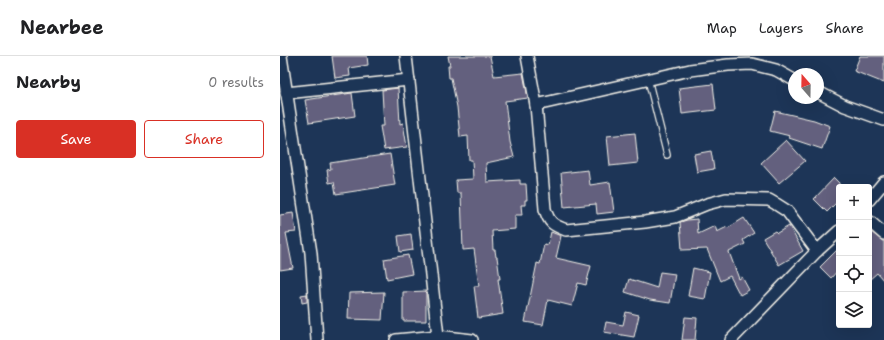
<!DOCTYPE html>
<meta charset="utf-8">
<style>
body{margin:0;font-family:"Shantell Sans",sans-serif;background:#f6f6f6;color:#202124}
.controls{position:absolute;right:12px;bottom:12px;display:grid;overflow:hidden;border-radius:4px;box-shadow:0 4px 16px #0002}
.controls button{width:36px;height:36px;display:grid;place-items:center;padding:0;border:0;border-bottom:1px solid #e0e0e0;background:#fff;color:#202124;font:20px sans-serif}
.compass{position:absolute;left:508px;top:12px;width:36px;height:36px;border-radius:50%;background:#fff;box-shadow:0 4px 16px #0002;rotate:340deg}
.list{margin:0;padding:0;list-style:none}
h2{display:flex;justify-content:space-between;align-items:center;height:52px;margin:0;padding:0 16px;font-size:17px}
h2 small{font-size:13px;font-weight:400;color:#757577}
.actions{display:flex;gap:8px;padding:12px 16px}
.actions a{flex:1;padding:9px 0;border:1px solid #d93025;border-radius:4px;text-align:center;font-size:14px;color:#d93025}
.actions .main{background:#d93025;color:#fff}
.icon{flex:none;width:22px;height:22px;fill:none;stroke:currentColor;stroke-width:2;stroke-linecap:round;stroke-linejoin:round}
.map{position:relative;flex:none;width:604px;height:284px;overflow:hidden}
header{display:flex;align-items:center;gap:24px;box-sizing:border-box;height:56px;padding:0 20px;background:#fff;border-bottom:1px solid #e0e0e0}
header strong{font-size:19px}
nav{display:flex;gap:22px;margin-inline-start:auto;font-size:14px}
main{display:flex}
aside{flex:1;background:#fff}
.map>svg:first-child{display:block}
.building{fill:#64607e;stroke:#f4f1e8}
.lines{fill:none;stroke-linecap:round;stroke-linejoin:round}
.lane-casing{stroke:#f4f1e8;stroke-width:8}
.street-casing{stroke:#f4f1e8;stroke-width:14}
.lane{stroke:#1d3557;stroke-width:5.5}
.street{stroke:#1d3557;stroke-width:11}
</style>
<header>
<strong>Nearbee</strong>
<nav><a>Map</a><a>Layers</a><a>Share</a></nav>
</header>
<main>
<aside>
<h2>Nearby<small>0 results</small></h2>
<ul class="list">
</ul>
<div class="actions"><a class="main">Save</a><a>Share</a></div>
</aside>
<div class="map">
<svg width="604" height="284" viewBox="0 0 604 284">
<rect width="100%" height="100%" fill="#1d3557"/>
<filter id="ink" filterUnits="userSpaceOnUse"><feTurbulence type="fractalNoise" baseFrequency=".025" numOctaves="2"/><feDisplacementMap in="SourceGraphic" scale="8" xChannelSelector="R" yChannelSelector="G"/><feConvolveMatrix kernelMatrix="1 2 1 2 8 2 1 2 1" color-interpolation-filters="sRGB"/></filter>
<g filter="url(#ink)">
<g class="building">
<polygon points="52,0 87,0 88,9 69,12 70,20 55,22"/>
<polygon points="168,0 210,0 214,20 243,17 248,42 225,45 230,86 234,101 206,107 207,126 240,124 240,128 246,128 247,144 245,144 245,149 241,149 242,159 235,159 235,173 212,175 213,194 215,194 216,201 217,201 220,223 218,223 223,258 198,262 194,230 199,230 194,193 183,194 181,137 177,137 176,124 193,123 192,104 189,104 188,80 180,81 177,51 171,22 169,22 168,10 170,10"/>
<polygon points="580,0 604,0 604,27 574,15"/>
<polygon points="433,28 436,54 402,58 399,32"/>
<polygon points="118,32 120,68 123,67 127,91 104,94 100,70 104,70 102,34"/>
<polygon points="72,37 75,60 29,67 25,44"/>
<polygon points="495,55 534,64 550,70 542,93 509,82 510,80 490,75"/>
<polygon points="355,77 358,107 330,110 327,80"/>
<polygon points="506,84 525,105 499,127 481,107"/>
<polygon points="431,95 434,113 417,116 414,98"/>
<polygon points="110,98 115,129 56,138 54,126 49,127 47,114 51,113 50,107"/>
<polygon points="308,114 310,129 330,126 334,156 317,158 316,148 284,151 281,117"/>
<polygon points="554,122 559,127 559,144 547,156 534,143"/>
<polygon points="13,157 16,176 6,177 13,212 0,214 0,159"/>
<polygon points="464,162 474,177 463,184 465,188 449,196 459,223 462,221 469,234 460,239 450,220 440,225 427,193 402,194 400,166 407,164 417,163 418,178 435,170 437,176 447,171 448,172"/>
<polygon points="509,170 523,195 499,209 483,182 495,175 497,177"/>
<polygon points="271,176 281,180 276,202 311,210 306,229 298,227 292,250 268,244 263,269 245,266 257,207 260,208 264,188 268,189"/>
<polygon points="591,176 604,186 604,225 597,217 589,224 589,178"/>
<polygon points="131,178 133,194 120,196 118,180"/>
<polygon points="559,192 559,213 551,222 540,211"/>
<polygon points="128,199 132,218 107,223 104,203"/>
<polygon points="413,212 430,216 425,243 408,240"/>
<polygon points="380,216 395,218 390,247 370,244 345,236 349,223 377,232"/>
<polygon points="146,235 146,265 123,265 123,236"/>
<polygon points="104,236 102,264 68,263 69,237"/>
<polygon points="27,238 27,246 22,247 21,239"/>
<polygon points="346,256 359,259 354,281 324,276 326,266 343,269"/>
<polygon points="405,261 417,262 415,284 402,284"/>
</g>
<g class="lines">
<defs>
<polyline id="lane" points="368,23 387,99"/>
<g id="street">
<polyline points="1,0 31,197 37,284"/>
<polyline points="126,0 158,280"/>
<path d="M247,0L256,49L265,153C269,167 273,169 286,174L365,166L395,161L427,148L446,143L489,144L496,148L507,155L537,195"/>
<polyline points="538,36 565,50 604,64"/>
<polyline points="6,37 129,24"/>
<polyline points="256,49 410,14 448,9 472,8 496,14 514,24"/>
<polyline points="589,144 604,126"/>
<polyline points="589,165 604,178"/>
<polyline points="116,284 158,280 192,284"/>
<polyline points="451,284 537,195 559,175"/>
</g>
</defs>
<use href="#lane" class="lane-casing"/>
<use href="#street" class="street-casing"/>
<use href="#lane" class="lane"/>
<use href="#street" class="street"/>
</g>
</g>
</svg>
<div class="controls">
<button>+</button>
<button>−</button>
<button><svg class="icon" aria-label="locate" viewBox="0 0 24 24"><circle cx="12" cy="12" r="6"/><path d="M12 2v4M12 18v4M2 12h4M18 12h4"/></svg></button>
<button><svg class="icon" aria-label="layers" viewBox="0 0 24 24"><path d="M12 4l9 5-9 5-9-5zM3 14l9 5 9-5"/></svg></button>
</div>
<svg class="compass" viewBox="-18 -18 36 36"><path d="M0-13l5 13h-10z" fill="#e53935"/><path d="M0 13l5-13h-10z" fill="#757577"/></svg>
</div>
</main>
